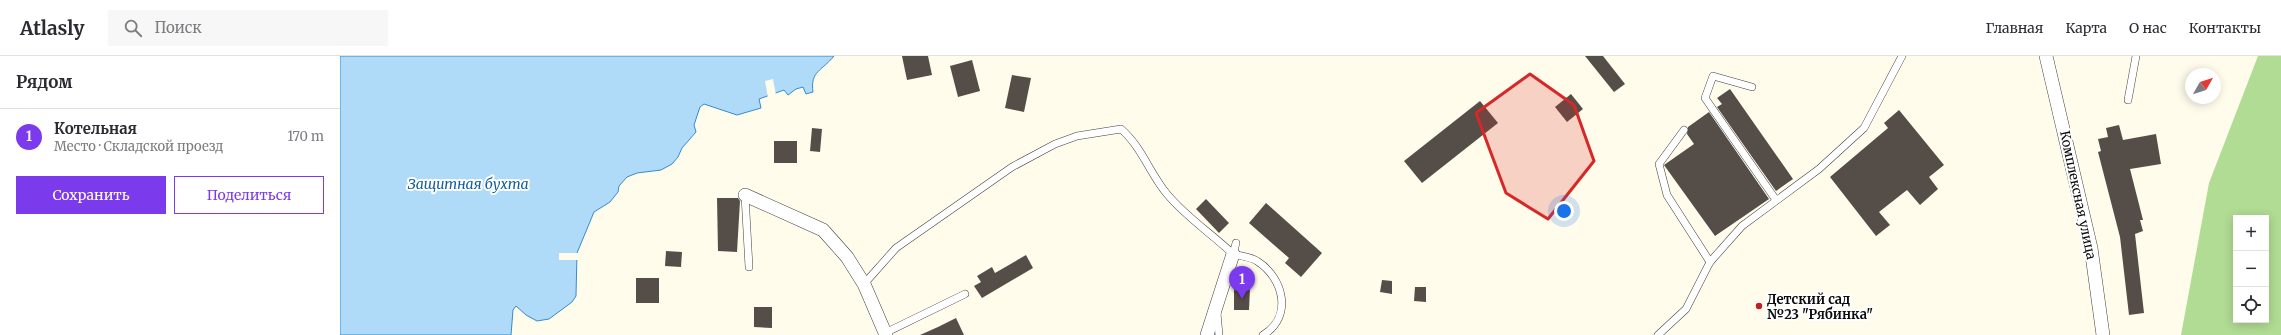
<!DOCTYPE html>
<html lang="ru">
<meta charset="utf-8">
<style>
body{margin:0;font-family:Merriweather,serif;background:#f7f7f7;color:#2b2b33}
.controls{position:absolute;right:12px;bottom:12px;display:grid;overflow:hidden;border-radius:0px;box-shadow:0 2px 10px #0003}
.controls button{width:36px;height:36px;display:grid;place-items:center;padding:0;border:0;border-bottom:1px solid #e1e1e2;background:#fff;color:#2b2b33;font:20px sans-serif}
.compass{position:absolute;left:1845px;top:12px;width:36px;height:36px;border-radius:50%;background:#fff;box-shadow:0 2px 10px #0003;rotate:51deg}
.you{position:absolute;left:1224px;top:155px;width:14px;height:14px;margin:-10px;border:3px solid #fff;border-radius:50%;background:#1a73e8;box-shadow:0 0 0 6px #1a73e833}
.badge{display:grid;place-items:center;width:26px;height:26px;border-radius:50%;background:#7c3aed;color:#fff;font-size:13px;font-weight:700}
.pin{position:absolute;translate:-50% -33px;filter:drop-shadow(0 1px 2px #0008)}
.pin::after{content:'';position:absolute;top:21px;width:14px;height:12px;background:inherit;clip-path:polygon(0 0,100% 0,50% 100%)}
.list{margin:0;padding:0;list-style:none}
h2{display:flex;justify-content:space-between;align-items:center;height:52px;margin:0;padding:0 16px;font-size:17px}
h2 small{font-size:13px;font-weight:400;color:#7c7c81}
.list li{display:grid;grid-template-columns:26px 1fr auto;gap:12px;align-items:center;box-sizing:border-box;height:56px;padding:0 16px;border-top:1px solid #e1e1e2}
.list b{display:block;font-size:15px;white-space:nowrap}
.list p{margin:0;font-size:13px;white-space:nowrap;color:#7c7c81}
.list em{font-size:13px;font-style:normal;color:#7c7c81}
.actions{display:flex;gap:8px;padding:12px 16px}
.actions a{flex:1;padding:9px 0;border:1px solid #7c3aed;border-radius:0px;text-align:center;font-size:14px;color:#7c3aed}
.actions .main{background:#7c3aed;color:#fff}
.icon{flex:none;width:22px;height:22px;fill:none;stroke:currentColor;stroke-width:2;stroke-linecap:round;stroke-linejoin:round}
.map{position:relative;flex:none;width:1941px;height:279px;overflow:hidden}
header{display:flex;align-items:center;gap:24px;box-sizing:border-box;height:56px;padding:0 20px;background:#fff;border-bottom:1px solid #e1e1e2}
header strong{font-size:19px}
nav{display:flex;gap:22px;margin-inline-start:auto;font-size:14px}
.search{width:280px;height:36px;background:#f7f7f7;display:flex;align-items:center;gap:10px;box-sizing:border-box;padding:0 14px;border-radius:0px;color:#7c7c81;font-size:15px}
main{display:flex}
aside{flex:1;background:#fff}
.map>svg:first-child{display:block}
.forest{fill:#b1dc93;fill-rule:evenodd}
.water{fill:#afdaf8;stroke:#338cd2}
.pier{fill:#fffcec}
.building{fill:#554e48}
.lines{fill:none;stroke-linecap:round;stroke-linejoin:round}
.lane-casing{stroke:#3f3f3f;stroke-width:8}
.street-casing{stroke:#3f3f3f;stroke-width:14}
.lane{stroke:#fff;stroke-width:7}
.street{stroke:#fff;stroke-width:13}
.marked{fill:#d62828;fill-opacity:0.2;stroke:#d62828;stroke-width:3;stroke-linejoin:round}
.poi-dot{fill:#c12022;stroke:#fff;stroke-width:1.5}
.labels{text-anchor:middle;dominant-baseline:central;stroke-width:4;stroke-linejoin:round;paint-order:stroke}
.street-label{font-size:13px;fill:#0c0c0c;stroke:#fff}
.poi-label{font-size:13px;font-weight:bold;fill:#0c0c0c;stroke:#fff;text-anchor:start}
.water-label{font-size:14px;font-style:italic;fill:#125ea2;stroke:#fff}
</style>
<header>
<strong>Atlasly</strong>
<div class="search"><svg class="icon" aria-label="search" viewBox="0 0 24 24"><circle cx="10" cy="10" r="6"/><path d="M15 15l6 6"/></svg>Поиск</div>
<nav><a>Главная</a><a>Карта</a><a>О нас</a><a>Контакты</a></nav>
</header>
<main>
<aside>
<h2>Рядом<small></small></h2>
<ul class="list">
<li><span class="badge">1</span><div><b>Котельная</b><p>Место · Складской проезд</p></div><em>170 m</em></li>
</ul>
<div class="actions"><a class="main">Сохранить</a><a>Поделиться</a></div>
</aside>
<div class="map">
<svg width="1941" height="279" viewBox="0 0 1941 279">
<rect width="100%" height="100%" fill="#fffcec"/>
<path class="forest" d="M1918,0H1941V279H1841L1869,127ZM1896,162H1926V264H1896Z"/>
<path class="water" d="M0,0H494C482,15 470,15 473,36L466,38L463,31L456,33L448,39L444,34L419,43L421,52L397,59L364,48L360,51L354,69L356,76L342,92L338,101L332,108L321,114L297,117L287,121L279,130L278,136L270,146L254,156L237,197L236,240L232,246L209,263L197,265L186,259L176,250L173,254L171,279H0Z"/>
<g class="pier">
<polygon points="433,23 436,39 428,42 425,25"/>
<rect x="219" y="197" width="21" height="7"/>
</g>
<g class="building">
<polygon points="562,0 588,0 592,19 567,24"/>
<polygon points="1245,0 1263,0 1285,28 1274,36"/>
<polygon points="632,4 640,35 618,41 610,10"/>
<polygon points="672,19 691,22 684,56 665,52"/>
<polygon points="1390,33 1453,123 1436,135 1377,51 1382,48 1377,42"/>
<polygon points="1231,38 1243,53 1227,66 1215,51"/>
<polygon points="1140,45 1158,67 1082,127 1064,105"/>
<polygon points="1559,54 1604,109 1589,121 1598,133 1580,149 1567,134 1539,156 1550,169 1536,180 1490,121 1548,72 1544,67"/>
<polygon points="1369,56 1429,143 1375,180 1324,109 1354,88 1347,78 1348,71"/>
<polygon points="1779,69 1783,84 1816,78 1821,108 1790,113 1803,164 1800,164 1803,175 1795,178 1804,257 1789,259 1780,181 1758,96 1761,95 1758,83 1768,81 1766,72"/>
<polygon points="472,72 482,73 480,96 470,95"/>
<rect x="434" y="85" width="23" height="22"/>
<polygon points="377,142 398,142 400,145 397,196 378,195"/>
<polygon points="866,143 889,167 879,177 856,153"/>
<polygon points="926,147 982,197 961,221 945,207 949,202 909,167"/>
<polygon points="326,195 342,196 341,211 325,210"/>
<polygon points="686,199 693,212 642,242 634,230 641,226 637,220 652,211 655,217"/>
<rect x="296" y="222" width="23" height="25"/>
<polygon points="1042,224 1052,225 1052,238 1040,236"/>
<polygon points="1075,231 1086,231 1086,246 1074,245"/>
<polygon points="894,232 910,232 909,254 894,254"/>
<polygon points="414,251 432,251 432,272 414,271"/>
<polygon points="616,262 624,279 580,279 598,271"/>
</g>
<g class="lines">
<defs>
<g id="lane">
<polyline points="1412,31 1373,20 1365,42 1436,144"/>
<polyline points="1788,44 1796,0"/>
<polyline points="1344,74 1319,108 1327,139 1370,206"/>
<polyline points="405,139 409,211"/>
<path d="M896,187L893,198C900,200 911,201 917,205C944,222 953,261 923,279"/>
<path d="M524,228L556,192L672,111L715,88L737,80L781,73C802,91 810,118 827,138C846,161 872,178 893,198"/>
<polyline points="877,257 879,279"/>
<polyline points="545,277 625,238"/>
<polyline points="1318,279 1346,253 1370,206 1402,170 1479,113 1524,72 1562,0"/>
</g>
<g id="street">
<polyline points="1706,0 1751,192 1763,279"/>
<polyline points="405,139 483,174 507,201 524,228 546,279"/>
<polyline points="867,279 893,198"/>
</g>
</defs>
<use href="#lane" class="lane-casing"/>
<use href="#street" class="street-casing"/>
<use href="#lane" class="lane"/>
<use href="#street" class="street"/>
</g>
<path class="marked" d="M1190,18L1234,49L1254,105L1208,163L1166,137L1136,57Z"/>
<circle class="poi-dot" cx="1419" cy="250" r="4"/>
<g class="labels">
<g class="street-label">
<text transform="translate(1738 139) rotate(78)">Комплексная улица</text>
</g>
<g class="poi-label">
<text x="1427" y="243">Детский сад<tspan x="1427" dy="15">№23 "Рябинка"</tspan></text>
</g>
<g class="water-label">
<text x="128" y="128">Защитная бухта</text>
</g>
</g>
</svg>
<div class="controls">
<button>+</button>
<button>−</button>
<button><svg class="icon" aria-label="locate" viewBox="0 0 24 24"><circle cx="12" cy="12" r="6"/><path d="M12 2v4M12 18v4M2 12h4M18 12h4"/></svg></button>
</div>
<svg class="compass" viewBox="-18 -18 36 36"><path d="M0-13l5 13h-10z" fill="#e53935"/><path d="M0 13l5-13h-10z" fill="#7c7c81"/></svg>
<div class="you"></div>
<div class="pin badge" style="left:902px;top:243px">1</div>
</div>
</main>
